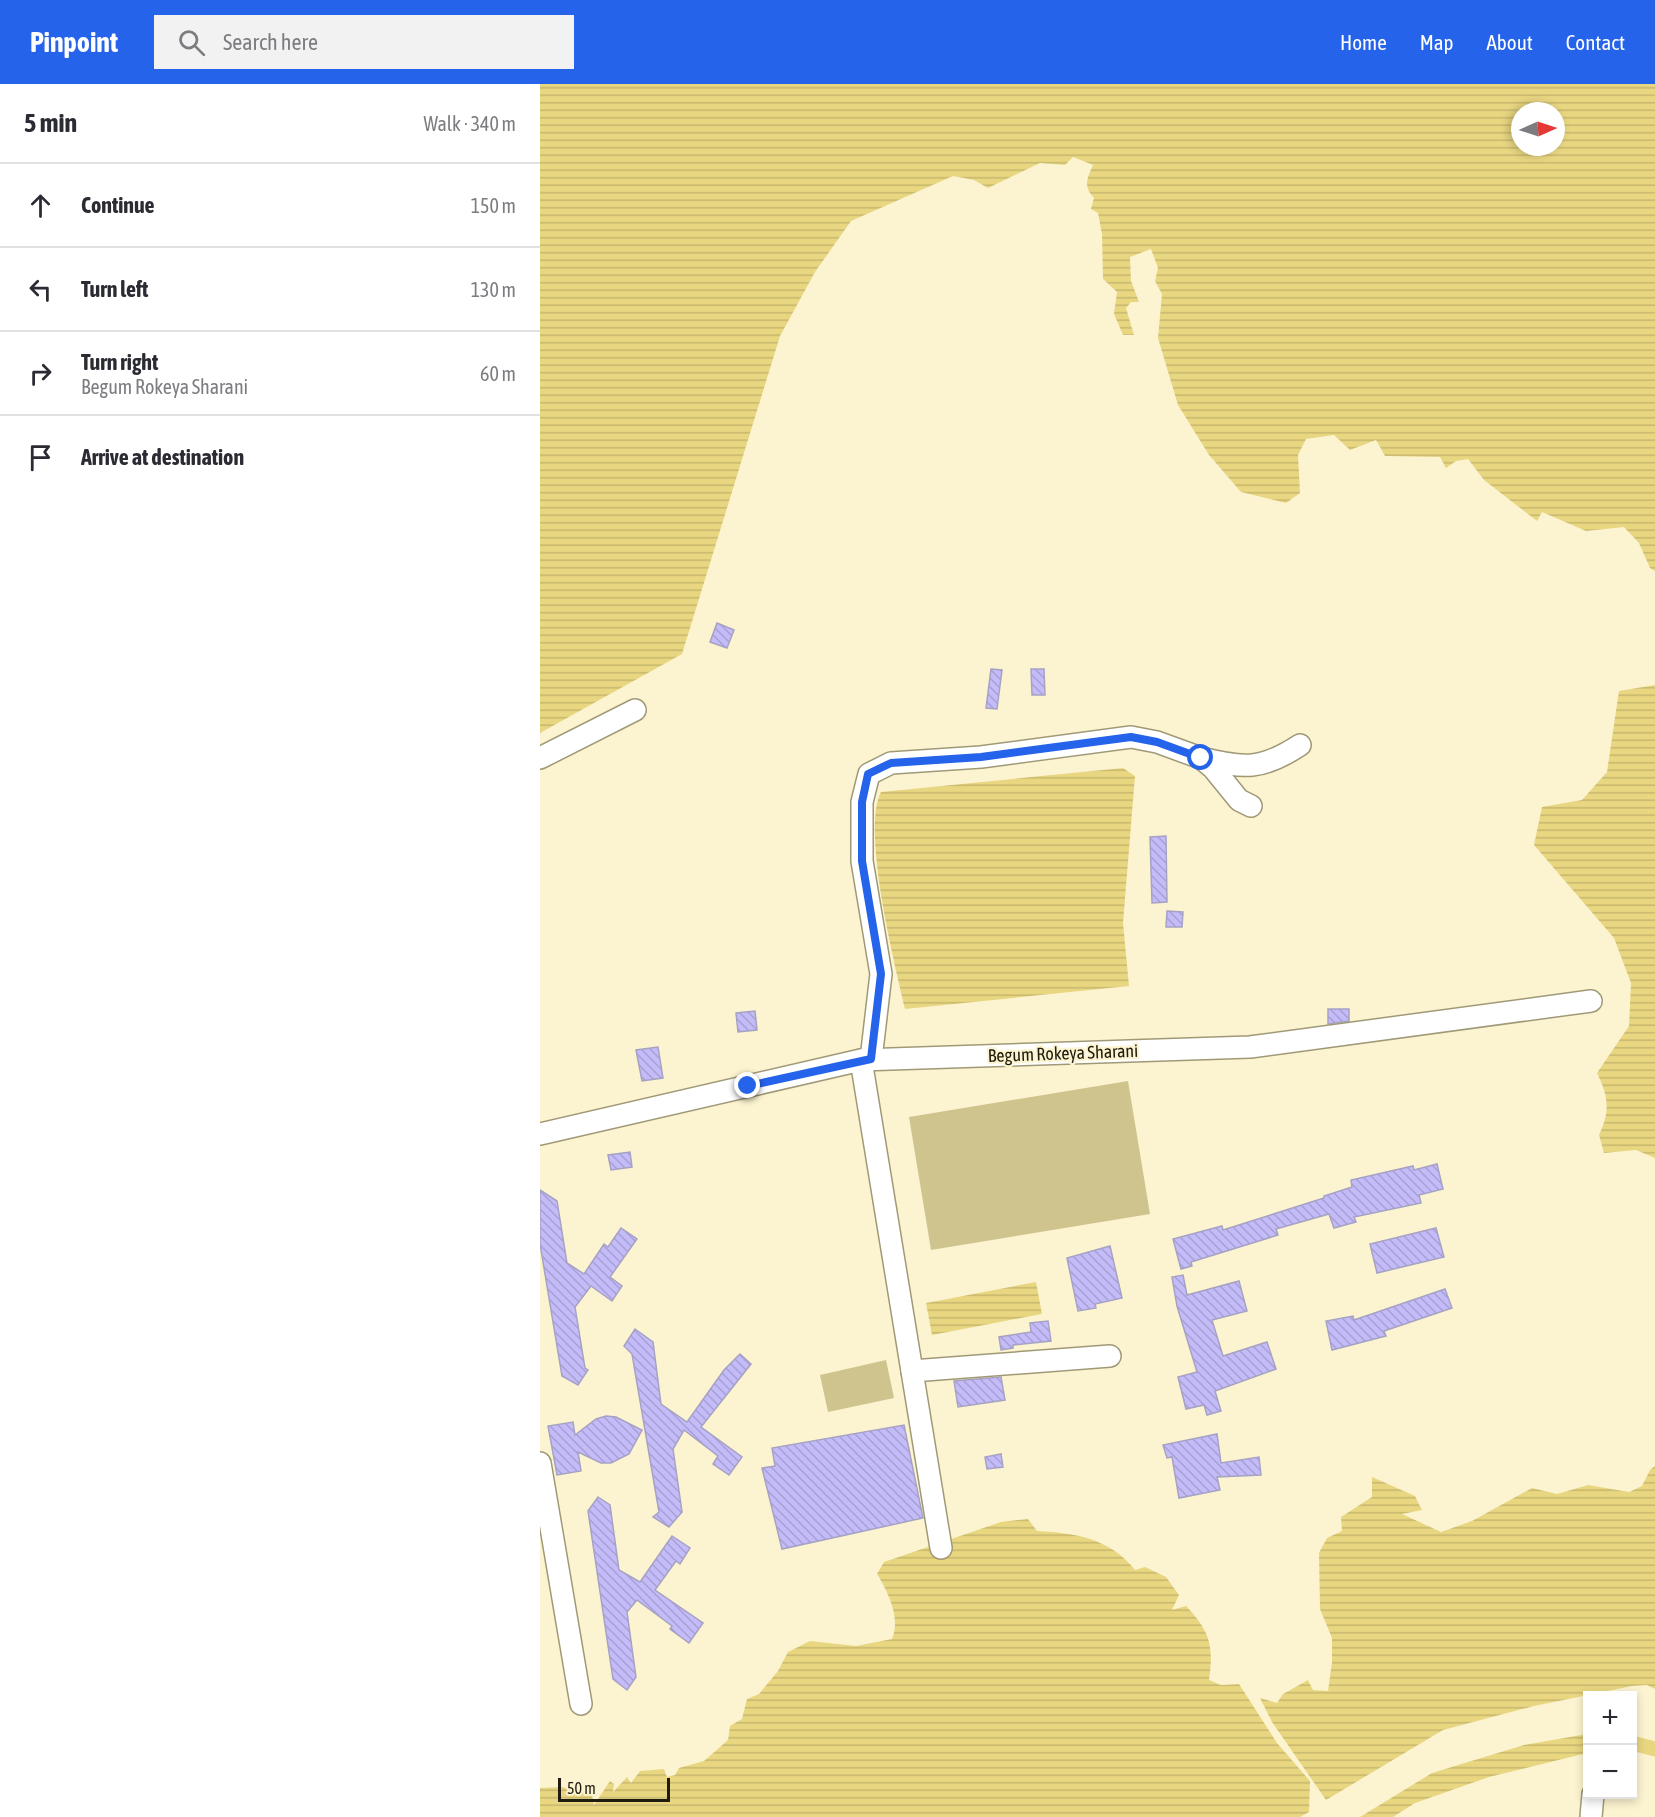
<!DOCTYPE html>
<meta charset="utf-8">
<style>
body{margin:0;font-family:"Asap Condensed",sans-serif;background:#f2f2f3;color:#2b2b33}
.controls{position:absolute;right:18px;bottom:18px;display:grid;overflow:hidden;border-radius:0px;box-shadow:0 3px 9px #0003}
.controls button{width:54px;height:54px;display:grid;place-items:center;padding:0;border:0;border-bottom:2px solid #e1e1e2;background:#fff;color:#2b2b33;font:30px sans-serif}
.compass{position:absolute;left:971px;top:18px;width:54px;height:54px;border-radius:50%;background:#fff;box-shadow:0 3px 9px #0003;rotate:87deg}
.scale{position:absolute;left:18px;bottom:15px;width:112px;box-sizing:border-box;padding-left:6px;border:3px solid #1f1c0f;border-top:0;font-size:16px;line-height:21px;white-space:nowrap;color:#1f1c0f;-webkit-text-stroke:4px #fcf4d0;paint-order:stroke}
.stop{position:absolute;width:18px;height:18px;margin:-14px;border:4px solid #2563eb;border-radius:50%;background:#fff}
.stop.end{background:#2563eb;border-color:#fff;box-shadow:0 2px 6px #0008}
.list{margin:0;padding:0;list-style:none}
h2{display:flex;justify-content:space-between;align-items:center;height:78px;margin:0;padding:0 24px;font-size:26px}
h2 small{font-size:20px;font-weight:400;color:#7c7c81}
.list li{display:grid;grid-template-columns:39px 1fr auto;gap:18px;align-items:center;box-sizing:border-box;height:84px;padding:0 24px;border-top:2px solid #e1e1e2}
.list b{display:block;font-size:22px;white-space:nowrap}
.list p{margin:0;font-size:20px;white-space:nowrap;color:#7c7c81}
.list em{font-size:20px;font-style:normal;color:#7c7c81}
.icon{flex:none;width:33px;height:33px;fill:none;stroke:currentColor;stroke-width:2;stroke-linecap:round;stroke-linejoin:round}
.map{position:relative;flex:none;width:1115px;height:1733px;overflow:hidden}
header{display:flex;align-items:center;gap:36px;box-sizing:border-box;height:84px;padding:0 30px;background:#2563eb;color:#fff}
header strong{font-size:28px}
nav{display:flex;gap:33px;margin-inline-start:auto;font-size:21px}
.search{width:420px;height:54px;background:#f2f2f3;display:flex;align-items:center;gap:15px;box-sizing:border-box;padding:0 21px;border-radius:0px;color:#7c7c81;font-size:22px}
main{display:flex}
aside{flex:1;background:#fff}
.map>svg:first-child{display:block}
.pitch{fill:#cfc48e}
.water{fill:url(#water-rules);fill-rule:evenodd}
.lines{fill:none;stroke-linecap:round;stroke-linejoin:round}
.canal{stroke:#e8d681;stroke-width:15}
.building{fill:url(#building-back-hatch);stroke:#a6a2c3;stroke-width:1.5}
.minor-casing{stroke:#a09977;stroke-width:24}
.minor{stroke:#fff;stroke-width:21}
.route{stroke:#2563eb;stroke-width:8}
.labels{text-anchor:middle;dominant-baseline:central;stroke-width:4.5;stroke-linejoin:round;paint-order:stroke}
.street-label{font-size:18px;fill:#1f1c0f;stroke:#fcf4d0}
</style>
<header>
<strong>Pinpoint</strong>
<div class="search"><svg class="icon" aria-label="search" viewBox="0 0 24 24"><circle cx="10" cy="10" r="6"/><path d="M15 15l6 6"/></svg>Search here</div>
<nav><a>Home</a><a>Map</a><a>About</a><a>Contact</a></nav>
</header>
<main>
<aside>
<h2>5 min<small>Walk · 340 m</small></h2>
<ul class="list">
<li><svg class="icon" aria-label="ahead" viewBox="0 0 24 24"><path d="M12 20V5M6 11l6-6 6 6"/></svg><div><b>Continue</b></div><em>150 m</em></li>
<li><svg class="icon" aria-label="left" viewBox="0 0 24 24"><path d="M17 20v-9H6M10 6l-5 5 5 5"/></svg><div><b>Turn left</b></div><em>130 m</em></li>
<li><svg class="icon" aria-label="right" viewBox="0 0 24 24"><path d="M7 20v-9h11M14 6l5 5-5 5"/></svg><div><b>Turn right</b><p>Begum Rokeya Sharani</p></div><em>60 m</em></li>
<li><svg class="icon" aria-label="arrive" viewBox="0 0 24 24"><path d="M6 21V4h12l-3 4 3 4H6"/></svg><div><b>Arrive at destination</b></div></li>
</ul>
</aside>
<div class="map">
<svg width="1115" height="1733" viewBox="0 0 1115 1733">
<defs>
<pattern id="water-rules" width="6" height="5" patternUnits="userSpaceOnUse" patternTransform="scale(1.5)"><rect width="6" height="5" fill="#e8d681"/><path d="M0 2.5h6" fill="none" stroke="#c7b76e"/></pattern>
<pattern id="building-back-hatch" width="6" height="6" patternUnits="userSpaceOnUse" patternTransform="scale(1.5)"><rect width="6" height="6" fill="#c4bbf9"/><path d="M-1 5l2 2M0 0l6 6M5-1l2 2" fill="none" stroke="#a8a0d4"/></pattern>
</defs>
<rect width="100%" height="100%" fill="#fcf4d0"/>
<g class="pitch">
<polygon points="588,997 610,1130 391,1166 369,1033"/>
<polygon points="346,1276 354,1314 288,1328 280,1291"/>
</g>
<g class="water">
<path d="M0,0H1115V487L1110,484L1099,459L1084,443L1046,447L1002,428L997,437L944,396L928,375L916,377L906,384L900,373L845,372L836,356L810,366L794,351L766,355L758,371L760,409L746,419L701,408L669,371L638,321L618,254L622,210L615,197L618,184L611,165L590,173L591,197L599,218H591L586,224L594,251H583L574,230L577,208L563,195L562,150L558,129L551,125L554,114C543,102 547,95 553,81L533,73L525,81L500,79L448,104L434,96L413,92L311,137L275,188L240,252L142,570L0,649ZM980,27H1016V63H980Z"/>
<path d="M1115,601V1074L1096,1066L1064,1069L1059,1051C1070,1028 1069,1013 1057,989L1089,942L1091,899L1074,854L994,761L1002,723L1042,716L1067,688L1079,607Z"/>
<path d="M583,684L595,692L583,839L589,902L365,925C355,881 321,746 341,708Z"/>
<polygon points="496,1198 502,1230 392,1251 386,1219"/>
<polygon points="1115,1382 1115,1605 1107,1601 1092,1602 994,1622 903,1646 786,1716 732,1638 720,1614 737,1619 743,1610 768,1596 773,1606 788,1607 792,1578 792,1554 780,1525 779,1469 787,1454 802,1447 801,1433 832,1413 832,1393 875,1412 882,1426 862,1430 901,1448 932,1437 992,1404 1017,1410 1048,1401 1089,1408 1102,1402 1110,1386"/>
<path d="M488,1435L497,1447C535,1449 570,1454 595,1486L605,1483L626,1493L639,1511L632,1526L646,1522C670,1547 674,1562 669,1596L681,1601L699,1600L737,1659L770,1697L769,1728L760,1733H0V1704L22,1703L52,1711L54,1721L70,1697L74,1700L73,1708L87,1693L91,1699L100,1687L124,1685L127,1693L135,1691L139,1684L164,1677L188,1656L190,1642L202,1635L207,1615L219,1610L238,1587L248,1568L270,1557L316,1562L352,1555C361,1534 348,1508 337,1490L344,1478L461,1438Z"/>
<polygon points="1047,1650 1047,1669 949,1693 875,1719 853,1733 820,1733 892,1689 984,1661"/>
</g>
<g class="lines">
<polyline class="canal" points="1092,1659 1115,1665"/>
</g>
<g class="building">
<polygon points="177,539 194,546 187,564 170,558"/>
<polygon points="451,585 462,586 457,625 446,624"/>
<polygon points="491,585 504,585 505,611 492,611"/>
<polygon points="626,752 627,818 612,819 610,753"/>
<polygon points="627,827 643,828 642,843 626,843"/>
<polygon points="788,925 809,925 809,937 788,940"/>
<polygon points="215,927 217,946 198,948 196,929"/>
<polygon points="118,963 123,994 102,997 96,966"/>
<polygon points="90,1068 92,1083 71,1086 68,1071"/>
<polygon points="897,1080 903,1105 879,1111 881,1119 814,1133 816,1138 794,1144 789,1130 736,1145 738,1151 651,1178 652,1182 641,1185 633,1155 682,1142 683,1146 784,1114 784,1112 812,1103 811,1096 873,1082 874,1086"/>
<polygon points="0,1106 17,1117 27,1179 44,1190 64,1160 68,1163 81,1144 97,1155 70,1193 82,1202 72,1217 51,1202 35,1223 45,1284 48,1286 38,1301 22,1292 0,1160"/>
<polygon points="896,1144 904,1173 837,1189 830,1160"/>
<polygon points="570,1162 582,1214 555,1220 556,1224 538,1227 527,1174"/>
<polygon points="643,1191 647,1211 699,1197 707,1227 672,1236 683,1272 727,1258 736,1285 675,1307 681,1327 667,1331 664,1321 646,1325 638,1293 657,1288 637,1222 632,1193"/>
<polygon points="905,1205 912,1224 844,1247 846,1252 792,1266 786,1237 813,1232 814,1236"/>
<polygon points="508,1237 511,1257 473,1261 473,1264 461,1266 459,1253 491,1248 490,1239"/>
<polygon points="95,1245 113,1258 121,1320 147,1338 184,1286 200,1270 211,1280 161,1343 202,1373 189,1391 173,1380 178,1372 144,1346 133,1365 142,1428 129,1443 113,1433 119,1428 92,1270 84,1262"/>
<polygon points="461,1293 465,1316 418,1323 414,1297"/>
<polygon points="66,1332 76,1333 102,1346 89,1370 71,1379 61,1379 38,1368 41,1387 17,1391 8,1342 33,1338 35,1351 56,1335"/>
<polygon points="364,1341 383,1434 242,1465 222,1384 235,1382 232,1364"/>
<polygon points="677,1350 681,1379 719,1373 721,1391 677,1393 680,1406 639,1414 632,1373 627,1374 623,1361"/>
<polygon points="461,1370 463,1383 447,1385 445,1373"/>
<polygon points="58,1413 70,1421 79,1486 100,1498 132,1452 150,1464 140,1480 136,1477 115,1506 163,1539 149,1559 130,1545 132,1542 97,1516 87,1528 96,1593 87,1606 73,1595 48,1427"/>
</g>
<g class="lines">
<defs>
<g id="minor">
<polyline points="0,674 95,626"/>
<path d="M661,674C704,685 722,686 760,661"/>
<polyline points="331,975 341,890 322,777 322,718 329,690 351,679 441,673 591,653 617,658 661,674 673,684 699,716 711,722"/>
<polyline points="321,976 401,1464"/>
<polyline points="0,1050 321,976 710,963 1051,917"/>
<polyline points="372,1287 570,1272"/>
<polyline points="0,1379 41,1620"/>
<polyline points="1051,1733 1053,1710"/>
</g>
</defs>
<use href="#minor" class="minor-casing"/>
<use href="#minor" class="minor"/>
</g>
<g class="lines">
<polyline class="route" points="208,1002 331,975 341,890 322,777 322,718 328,690 351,679 441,673 591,653 617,658 661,674"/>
</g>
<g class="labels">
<g class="street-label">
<text transform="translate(523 969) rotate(-2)">Begum Rokeya Sharani</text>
</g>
</g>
</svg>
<div class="controls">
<button>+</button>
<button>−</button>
</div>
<svg class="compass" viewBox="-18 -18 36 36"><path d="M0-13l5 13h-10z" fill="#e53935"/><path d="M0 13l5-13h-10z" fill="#7c7c81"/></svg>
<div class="scale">50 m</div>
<div class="stop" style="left:661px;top:674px"></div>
<div class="stop end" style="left:208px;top:1002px"></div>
</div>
</main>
